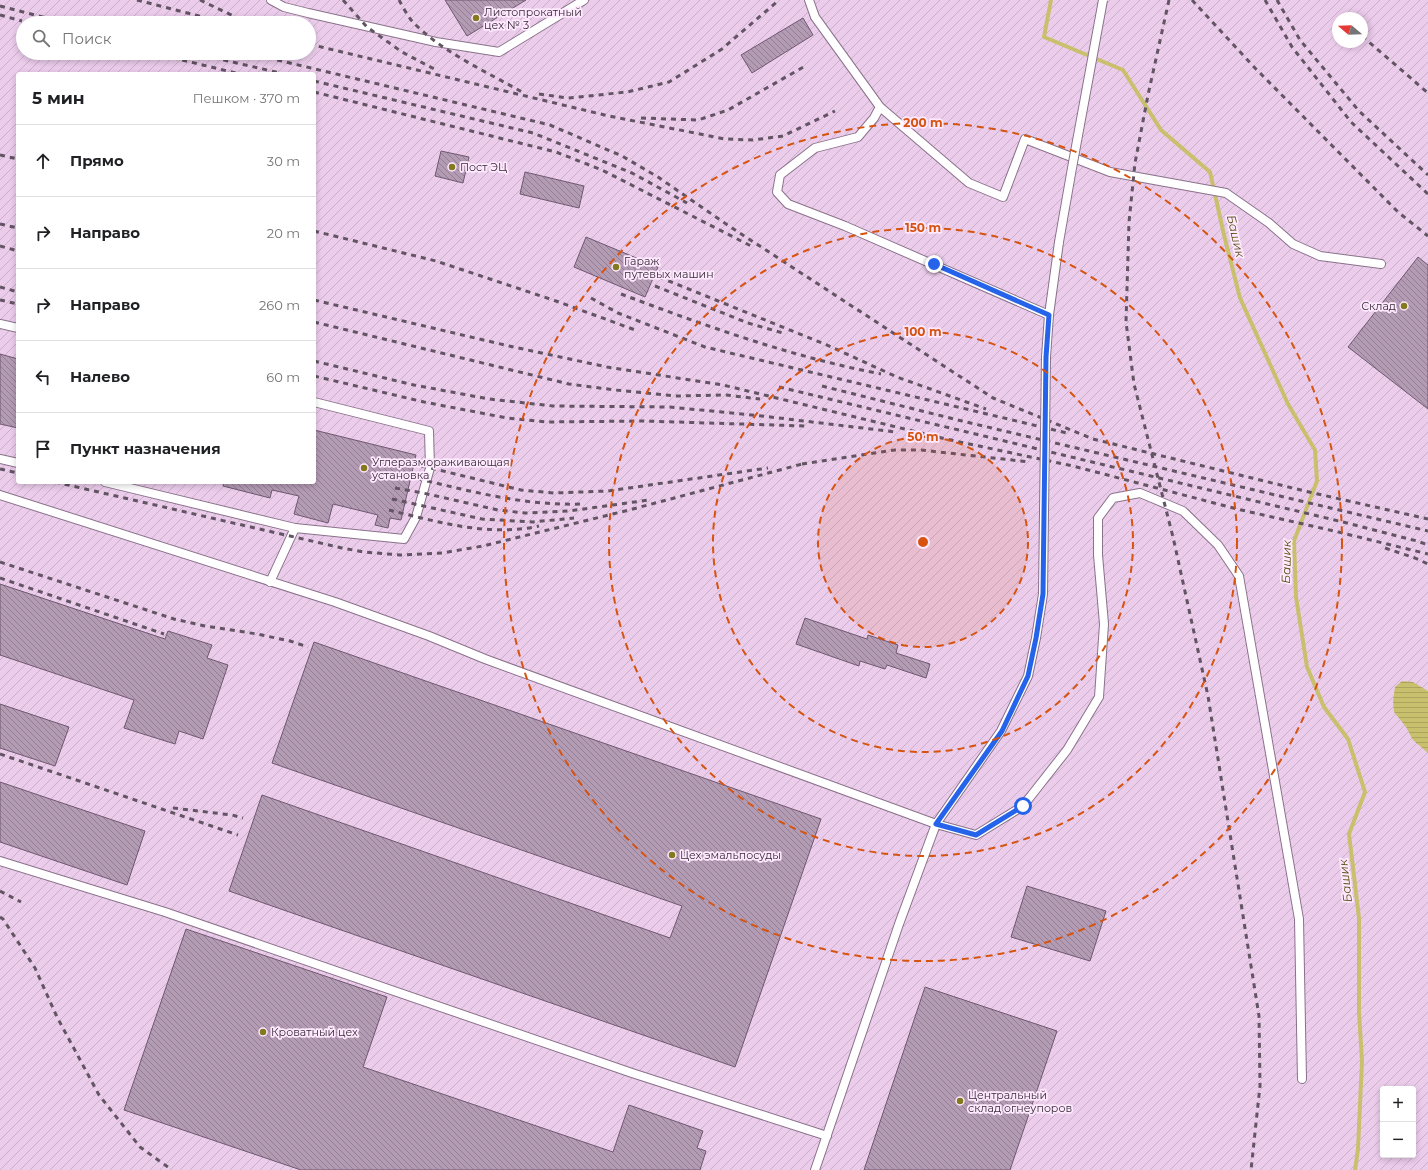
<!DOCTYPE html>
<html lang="ru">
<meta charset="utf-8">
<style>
body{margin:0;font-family:Montserrat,sans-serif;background:#f6f6f6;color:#202124}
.controls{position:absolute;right:12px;bottom:12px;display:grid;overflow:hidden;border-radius:4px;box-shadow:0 2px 6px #0003}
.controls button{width:36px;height:36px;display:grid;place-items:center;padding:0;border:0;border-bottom:1px solid #e0e0e0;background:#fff;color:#202124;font:20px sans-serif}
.compass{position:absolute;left:1332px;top:12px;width:36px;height:36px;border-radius:50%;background:#fff;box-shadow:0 2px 6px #0003;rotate:289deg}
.stop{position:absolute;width:12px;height:12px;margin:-9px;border:3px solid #2563eb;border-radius:50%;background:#fff}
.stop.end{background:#2563eb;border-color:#fff;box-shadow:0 1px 4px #0008}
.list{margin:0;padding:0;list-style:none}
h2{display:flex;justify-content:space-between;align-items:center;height:52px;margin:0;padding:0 16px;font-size:17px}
h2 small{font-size:13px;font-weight:400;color:#757577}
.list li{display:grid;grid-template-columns:26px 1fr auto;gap:12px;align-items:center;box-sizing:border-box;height:72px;padding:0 16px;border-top:1px solid #e0e0e0}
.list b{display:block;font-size:15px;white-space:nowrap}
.list em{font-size:13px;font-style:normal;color:#757577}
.icon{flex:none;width:22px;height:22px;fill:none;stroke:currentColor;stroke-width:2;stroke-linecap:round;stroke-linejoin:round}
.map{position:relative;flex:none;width:1428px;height:1170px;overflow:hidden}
.search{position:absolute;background:#fff;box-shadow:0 2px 6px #0003;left:16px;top:16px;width:300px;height:44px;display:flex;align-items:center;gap:10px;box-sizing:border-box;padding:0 14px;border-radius:22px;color:#757577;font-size:15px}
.panel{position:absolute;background:#fff;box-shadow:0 2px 6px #0003;left:16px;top:72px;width:300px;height:412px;border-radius:4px}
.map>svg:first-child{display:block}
.industrial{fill:url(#industrial-furrows);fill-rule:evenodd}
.water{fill:url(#water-rules)}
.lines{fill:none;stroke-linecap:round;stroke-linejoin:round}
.stream{stroke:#c9c06d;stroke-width:4}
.building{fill:url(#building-back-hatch);stroke:#6f586f}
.lane-casing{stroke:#8a728a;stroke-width:10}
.lane{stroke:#fff;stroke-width:8}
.rail{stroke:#625462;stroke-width:3;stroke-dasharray:5 5;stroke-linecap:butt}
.lane-bridge-casing{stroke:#8a728a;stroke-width:10;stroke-linecap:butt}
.lane-bridge{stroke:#fff;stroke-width:8}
.route{stroke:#2563eb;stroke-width:5}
.ring{fill:none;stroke:#d65410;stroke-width:2;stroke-dasharray:7 5}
.poi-dot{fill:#83791e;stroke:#ffe9ff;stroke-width:1.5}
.labels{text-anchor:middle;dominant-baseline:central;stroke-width:3.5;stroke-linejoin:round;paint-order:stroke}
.poi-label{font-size:11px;fill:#362c36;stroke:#ffe9ff;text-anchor:start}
.water-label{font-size:12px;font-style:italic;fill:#554e0e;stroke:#ffe9ff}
.centre{fill:#d65410;stroke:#ffe9ff;stroke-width:2}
.ring-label{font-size:12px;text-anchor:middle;font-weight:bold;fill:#d65410;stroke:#ffe9ff;stroke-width:3.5;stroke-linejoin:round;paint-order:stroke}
</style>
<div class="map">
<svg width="1428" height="1170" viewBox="0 0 1428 1170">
<defs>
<pattern id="industrial-furrows" width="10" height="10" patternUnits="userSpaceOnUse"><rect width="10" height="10" fill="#ebcceb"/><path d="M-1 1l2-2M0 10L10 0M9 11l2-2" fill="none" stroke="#caafca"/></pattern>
<pattern id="water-rules" width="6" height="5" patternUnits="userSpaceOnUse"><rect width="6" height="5" fill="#c9c06d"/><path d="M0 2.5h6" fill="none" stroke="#ada55f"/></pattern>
<pattern id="building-back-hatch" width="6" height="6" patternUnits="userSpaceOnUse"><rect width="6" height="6" fill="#b49bb4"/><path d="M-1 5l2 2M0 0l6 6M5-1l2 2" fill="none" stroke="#937f93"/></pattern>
</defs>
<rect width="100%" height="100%" fill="#f5daf5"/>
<path class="industrial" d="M0,0H1428V1170H0ZM1338,18H1362V42H1338ZM23,23H309V53H23ZM18,74H314V482H18ZM1383,1089H1413V1155H1383Z"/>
<polygon class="water" points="1402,681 1413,682 1428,691 1428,753 1413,740 1406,727 1394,712 1393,701 1395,687"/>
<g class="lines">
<polyline class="stream" points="1051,0 1044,37 1123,70 1161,130 1210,172 1224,235 1240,298 1288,404 1315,450 1317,481 1294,541 1296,597 1307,667 1324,707 1348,739 1365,792 1349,834 1359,918 1359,1012 1362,1061 1358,1149 1355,1170"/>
</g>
<g class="building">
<polygon points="445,0 526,0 467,36"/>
<polygon points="803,18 813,35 752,73 741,55"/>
<polygon points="441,151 469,157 463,183 435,176"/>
<polygon points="525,172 584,186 579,208 520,194"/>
<polygon points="586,237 658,267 645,297 574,267"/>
<polygon points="1418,257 1428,265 1428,409 1348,347"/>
<polygon points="0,354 18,359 18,428 0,424"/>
<polygon points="314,430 416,455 401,520 390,518 388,528 375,525 378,515 333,504 328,523 294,514 299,496 272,490 270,498 223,486 224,482 314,482"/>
<polygon points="0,584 165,639 168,631 212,645 207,658 228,665 203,739 179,731 175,744 124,728 134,700 0,655"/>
<polygon points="805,618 867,639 868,635 898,645 896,653 930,664 926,678 887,665 885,669 860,661 859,666 796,644"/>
<polygon points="314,642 821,819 735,1067 229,891 262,795 670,938 682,906 272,763"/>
<polygon points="0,704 69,727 55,766 0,748"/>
<polygon points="0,782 145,831 127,885 0,842"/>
<polygon points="1027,886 1106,911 1090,961 1011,937"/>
<polygon points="186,929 387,997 363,1067 613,1152 629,1105 703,1131 697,1148 706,1151 700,1170 301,1170 124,1110"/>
<polygon points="925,987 1057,1031 1010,1170 864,1170"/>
</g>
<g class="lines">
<defs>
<g id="lane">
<polyline points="271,0 284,7 308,13 436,42 499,52 584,0"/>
<polyline points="809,0 815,17 880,107 874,118 858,137 815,148 780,175 777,192 788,204 845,226 1049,315"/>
<polyline points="880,107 969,183 1003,197 1025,139 1110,172 1226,193 1269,223 1293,244 1320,256 1381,264"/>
<polyline points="0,324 18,328"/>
<polyline points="1046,357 1049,315 1059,242"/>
<polyline points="0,459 18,463"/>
<polyline points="105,482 295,528"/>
<polyline points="0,495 335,602 429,636 485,659 936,824 976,835 1023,806 1067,750 1099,697 1104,624 1098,555 1098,518 1113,498 1140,493 1183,511 1218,545 1239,576 1299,919 1302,1079"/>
<polyline points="270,582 295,528 404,539 416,517 430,468 429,431 314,402"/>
<polyline points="0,861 165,912 632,1073 827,1136"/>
<polyline points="815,1170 899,924 936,824 1001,731 1028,676 1036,638 1043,594 1044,512"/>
</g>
</defs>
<use href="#lane" class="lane-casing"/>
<use href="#lane" class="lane"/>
<g class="rail">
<polyline points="137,0 226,23"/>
<polyline points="200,0 248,23"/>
<polyline points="343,0 367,27 402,52 438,71"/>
<path d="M399,0C403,7 407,15 412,21C440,51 487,72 522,92"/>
<polyline points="1169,0 1148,95 1135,163 1129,222 1126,322 1134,384 1173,537 1208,696 1259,1016 1260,1086 1251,1170"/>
<polyline points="1192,0 1255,68 1398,212 1428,236"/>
<polyline points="1265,0 1292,47 1351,122 1428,194"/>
<polyline points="1277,0 1300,40 1359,111 1428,175"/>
<polyline points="0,6 66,23"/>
<polyline points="0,15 22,21"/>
<polyline points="1362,36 1428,93"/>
<polyline points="309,44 609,116 725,139 753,140 783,136 835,111"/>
<polyline points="153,53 240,74"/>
<polyline points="194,53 284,74"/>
<polyline points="248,53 550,125 622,156 658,177 729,226 993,398 1093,439 1309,492 1428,519"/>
<polyline points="314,81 533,133 632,173 687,203"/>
<polyline points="314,92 556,152 602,170 753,247"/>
<polyline points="539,94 568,98 627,92 669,82 722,49 779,0"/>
<polyline points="641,118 698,120 728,110 807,65"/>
<polyline points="0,155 18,159"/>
<polyline points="0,224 18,228"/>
<polyline points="314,231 436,261 556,301 638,331"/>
<polyline points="0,246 18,251"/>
<polyline points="659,277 827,345 897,377 986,409"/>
<polyline points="655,286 748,323 783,333"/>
<polyline points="0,287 18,292"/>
<path d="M621,294C706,326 792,357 881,374"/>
<polyline points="591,298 618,313 705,347 1067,433"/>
<polyline points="0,300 18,304"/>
<polyline points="314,300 509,346 607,367 723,385 946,439 1073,466 1237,509 1334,531 1428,554"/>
<polyline points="314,322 569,384 615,390 675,396 726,395 760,399"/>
<polyline points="314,361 414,385 489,399 553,406 670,407 762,416 896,432"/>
<polyline points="314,376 424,402 507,418 547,422 643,421 806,426"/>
<polyline points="822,386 962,421 1428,531"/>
<polyline points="779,387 1347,523 1417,541 1428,545"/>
<polyline points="402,461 521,490 554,493 608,491 768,468"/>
<polyline points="802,464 895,450 921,450 1030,462"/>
<polyline points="0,469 18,473"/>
<path d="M398,474C459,488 518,506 581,504"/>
<polyline points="55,482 342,548 364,552 400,555 442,553 483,546 629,510 806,463"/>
<polyline points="395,488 423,493 498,510 525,513 569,511 649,500"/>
<polyline points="392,499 482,519 533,522 574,518"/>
<path d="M389,510C438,522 489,537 539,526"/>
<polyline points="1385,548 1415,558 1428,564"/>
<polyline points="0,562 174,619 205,626 257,634 290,641 308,647"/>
<polyline points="0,578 164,634"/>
<polyline points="0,754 238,835"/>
<polyline points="173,808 232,815 243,818"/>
<polyline points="0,891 21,902"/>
<polyline points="0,917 3,919 35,968 57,1017 99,1095 140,1147 172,1170"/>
</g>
<defs>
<g id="lane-bridge">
<polyline points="1059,242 1072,168 1103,0"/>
<polyline points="1044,512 1046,357"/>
</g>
</defs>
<use href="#lane-bridge" class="lane-bridge-casing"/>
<use href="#lane-bridge" class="lane-bridge"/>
</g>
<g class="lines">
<polyline class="route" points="934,264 1049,315 1046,357 1043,594 1036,638 1028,676 1002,731 936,824 976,835 1023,806"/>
</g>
<circle cx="923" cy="542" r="105" fill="#d65410" fill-opacity=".12"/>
<g class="ring">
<circle cx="923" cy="542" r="105"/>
<circle cx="923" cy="542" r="210"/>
<circle cx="923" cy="542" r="314"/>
<circle cx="923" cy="542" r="419"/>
</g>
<g class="poi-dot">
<circle cx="476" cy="18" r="4"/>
<circle cx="452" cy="167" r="4"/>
<circle cx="616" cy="267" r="4"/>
<circle cx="1404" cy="306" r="4"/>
<circle cx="364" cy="468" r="4"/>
<circle cx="672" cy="855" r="4"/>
<circle cx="263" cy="1032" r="4"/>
<circle cx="960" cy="1101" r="4"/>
</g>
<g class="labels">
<g class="poi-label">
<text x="484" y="12">Листопрокатный<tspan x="484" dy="13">цех № 3</tspan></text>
<text x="460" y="167">Поcт ЭЦ</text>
<text x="624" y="261">Гараж<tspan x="624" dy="13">путевых машин</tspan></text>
<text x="1396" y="306" text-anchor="end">Склад</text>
<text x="372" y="462">Углеразмораживающая<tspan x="372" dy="13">установка</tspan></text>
<text x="680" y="855">Цех эмальпосуды</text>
<text x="271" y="1032">Кроватный цех</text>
<text x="968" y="1095">Центральный<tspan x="968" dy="13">склад огнеупоров</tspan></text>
</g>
<g class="water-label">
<text transform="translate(1236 236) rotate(77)">Башик</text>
<text transform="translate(1286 562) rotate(-89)">Башик</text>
<text transform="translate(1345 881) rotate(-97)">Башик</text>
</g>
</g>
<circle cx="923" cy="542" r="6" class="centre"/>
<g class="ring-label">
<text x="923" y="127">200 m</text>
<text x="923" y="232">150 m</text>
<text x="923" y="336">100 m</text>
<text x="923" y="441">50 m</text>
</g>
</svg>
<div class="controls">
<button>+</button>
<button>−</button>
</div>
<svg class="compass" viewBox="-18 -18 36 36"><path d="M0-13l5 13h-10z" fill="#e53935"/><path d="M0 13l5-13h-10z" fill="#757577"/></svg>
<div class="stop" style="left:1023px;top:806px"></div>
<div class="stop end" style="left:934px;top:264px"></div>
<div class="search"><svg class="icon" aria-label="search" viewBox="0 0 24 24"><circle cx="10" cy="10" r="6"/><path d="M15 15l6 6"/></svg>Поиск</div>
<section class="panel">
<h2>5 мин<small>Пешком · 370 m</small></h2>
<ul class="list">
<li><svg class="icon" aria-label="ahead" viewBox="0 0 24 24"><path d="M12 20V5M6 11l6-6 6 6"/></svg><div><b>Прямо</b></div><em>30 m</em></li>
<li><svg class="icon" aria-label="right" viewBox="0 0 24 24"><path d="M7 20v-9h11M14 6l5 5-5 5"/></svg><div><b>Направо</b></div><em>20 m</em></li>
<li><svg class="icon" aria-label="right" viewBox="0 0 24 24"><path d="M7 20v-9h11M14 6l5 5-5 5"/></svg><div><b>Направо</b></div><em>260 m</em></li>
<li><svg class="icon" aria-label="left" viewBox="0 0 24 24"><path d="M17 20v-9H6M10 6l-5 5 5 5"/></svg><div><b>Налево</b></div><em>60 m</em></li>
<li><svg class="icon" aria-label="arrive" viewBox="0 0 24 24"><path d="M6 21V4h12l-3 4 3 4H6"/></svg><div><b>Пункт назначения</b></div></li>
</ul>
</section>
</div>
